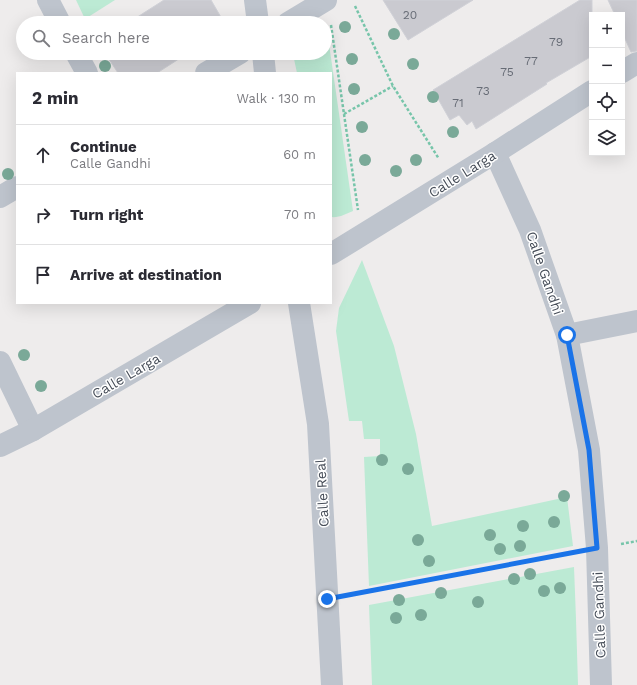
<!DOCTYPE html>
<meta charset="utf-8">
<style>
body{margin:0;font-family:"Work Sans",sans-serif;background:#f7f7f7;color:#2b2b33}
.controls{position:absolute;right:12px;top:12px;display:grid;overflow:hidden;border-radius:0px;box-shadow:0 4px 16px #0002}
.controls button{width:36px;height:36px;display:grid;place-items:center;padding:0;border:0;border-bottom:1px solid #e1e1e2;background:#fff;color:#2b2b33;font:20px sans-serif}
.stop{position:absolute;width:12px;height:12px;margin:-9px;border:3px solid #1a73e8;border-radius:50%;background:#fff}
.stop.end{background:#1a73e8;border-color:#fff;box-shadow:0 1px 4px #0008}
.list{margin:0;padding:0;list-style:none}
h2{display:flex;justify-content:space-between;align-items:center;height:52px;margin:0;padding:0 16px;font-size:17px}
h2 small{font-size:13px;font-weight:400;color:#7c7c81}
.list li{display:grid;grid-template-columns:26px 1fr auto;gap:12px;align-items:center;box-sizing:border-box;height:60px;padding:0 16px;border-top:1px solid #e1e1e2}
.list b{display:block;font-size:15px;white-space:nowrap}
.list p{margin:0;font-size:13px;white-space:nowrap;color:#7c7c81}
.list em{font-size:13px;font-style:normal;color:#7c7c81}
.icon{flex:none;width:22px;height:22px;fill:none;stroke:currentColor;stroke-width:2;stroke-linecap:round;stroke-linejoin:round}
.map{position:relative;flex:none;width:637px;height:685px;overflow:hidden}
.search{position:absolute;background:#fff;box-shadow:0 4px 16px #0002;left:16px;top:16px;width:316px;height:44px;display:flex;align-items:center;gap:10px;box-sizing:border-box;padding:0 14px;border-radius:22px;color:#7c7c81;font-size:15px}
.panel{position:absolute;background:#fff;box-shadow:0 4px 16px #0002;left:16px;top:72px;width:316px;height:232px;border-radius:0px}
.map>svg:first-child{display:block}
.green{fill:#bcead4}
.building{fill:#cacad0;stroke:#d0d1d7}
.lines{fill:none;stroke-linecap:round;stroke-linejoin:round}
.path{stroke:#77c5aa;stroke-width:2.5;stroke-dasharray:3 2;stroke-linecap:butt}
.minor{stroke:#bec4cd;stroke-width:22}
.tree{fill:#7aa998}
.route{stroke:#1a73e8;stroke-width:5}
.labels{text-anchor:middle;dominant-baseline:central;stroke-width:3;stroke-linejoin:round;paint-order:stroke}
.number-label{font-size:12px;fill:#676c76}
.street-label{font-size:14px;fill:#464d58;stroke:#fff}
</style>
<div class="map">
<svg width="637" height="685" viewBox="0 0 637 685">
<rect width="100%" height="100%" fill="#eeecec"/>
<g class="green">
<polygon points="76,0 115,0 85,19"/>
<path d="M327,30L353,211C346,214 339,218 331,217V73H297L294,59L299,53H325V31Z"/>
<polygon points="362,260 394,346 416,434 432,526 567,497 573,546 369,586 364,457 380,456 380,439 364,439 362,421 349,421 336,331 339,308"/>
<polygon points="574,567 576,619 578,685 372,685 369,605"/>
</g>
<g class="building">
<polygon points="164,0 211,0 222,19 216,23 128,23"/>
<polygon points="383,0 473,0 408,40"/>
<polygon points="580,0 592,0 592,56 546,83 547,84 476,129 472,121 467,125 459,115 450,120 433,90"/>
<polygon points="608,0 637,0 637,51 631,52 622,32 622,15 615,15"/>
<polygon points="105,53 188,53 157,73 118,73"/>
</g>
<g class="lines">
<g class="path">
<polyline points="355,6 393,86 439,159"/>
<polyline points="331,25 358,210"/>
<polyline points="344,114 393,86"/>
<polyline points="621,544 637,541"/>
<polyline points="351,595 573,553"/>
</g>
<g class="minor">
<polyline points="48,0 60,23"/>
<polyline points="255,0 258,23"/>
<polyline points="288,23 326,0"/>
<polyline points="76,53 87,73"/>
<polyline points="263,53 265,73"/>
<polyline points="622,72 637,63"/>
<polyline points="206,73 240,53"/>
<polyline points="495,153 530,230 567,335 589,450 597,548 601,685"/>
<polyline points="0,197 17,187"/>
<polyline points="331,254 495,153 592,91"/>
<polyline points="299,303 318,424 332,685"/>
<polyline points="567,335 637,321"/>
<polyline points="0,362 33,430"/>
<polyline points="0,446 33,430 250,303"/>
</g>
</g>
<g class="tree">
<circle cx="345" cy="27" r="6"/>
<circle cx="394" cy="34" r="6"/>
<circle cx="352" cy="59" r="6"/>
<circle cx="413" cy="64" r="6"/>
<circle cx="105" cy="66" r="6"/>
<circle cx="354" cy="89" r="6"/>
<circle cx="433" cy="97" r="6"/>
<circle cx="362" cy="127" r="6"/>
<circle cx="453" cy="132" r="6"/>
<circle cx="365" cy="160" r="6"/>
<circle cx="416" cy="160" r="6"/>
<circle cx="396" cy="171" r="6"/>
<circle cx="8" cy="174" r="6"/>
<circle cx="24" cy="355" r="6"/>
<circle cx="41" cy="386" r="6"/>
<circle cx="382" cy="460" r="6"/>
<circle cx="408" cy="469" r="6"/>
<circle cx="564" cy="496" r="6"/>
<circle cx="554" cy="522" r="6"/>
<circle cx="523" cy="526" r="6"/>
<circle cx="490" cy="535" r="6"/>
<circle cx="418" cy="540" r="6"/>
<circle cx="520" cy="546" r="6"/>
<circle cx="500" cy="549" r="6"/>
<circle cx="429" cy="561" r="6"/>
<circle cx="530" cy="574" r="6"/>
<circle cx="514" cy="579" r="6"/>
<circle cx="560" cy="588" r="6"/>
<circle cx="544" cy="591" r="6"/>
<circle cx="441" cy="593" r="6"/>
<circle cx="399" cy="600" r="6"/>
<circle cx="478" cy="602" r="6"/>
<circle cx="421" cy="615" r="6"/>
<circle cx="396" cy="618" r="6"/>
</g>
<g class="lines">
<polyline class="route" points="327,599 597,548 589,450 567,335"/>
</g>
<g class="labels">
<g class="number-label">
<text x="410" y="15">20</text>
<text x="556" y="42">79</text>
<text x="531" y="61">77</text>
<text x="507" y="72">75</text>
<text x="483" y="91">73</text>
<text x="458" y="103">71</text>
</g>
<g class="street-label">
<text transform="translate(462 174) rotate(-32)">Calle Larga</text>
<text transform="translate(545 273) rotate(71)">Calle Gandhi</text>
<text transform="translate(126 376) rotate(-30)">Calle Larga</text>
<text transform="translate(322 493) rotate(-93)">Calle Real</text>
<text transform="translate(599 615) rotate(-92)">Calle Gandhi</text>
</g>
</g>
</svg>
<div class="controls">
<button>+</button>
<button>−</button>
<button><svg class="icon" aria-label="locate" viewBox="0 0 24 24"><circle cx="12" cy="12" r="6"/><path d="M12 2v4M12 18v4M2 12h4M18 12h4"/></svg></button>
<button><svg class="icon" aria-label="layers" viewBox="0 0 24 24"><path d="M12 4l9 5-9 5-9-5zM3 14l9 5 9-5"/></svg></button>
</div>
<div class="stop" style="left:567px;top:335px"></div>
<div class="stop end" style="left:327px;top:599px"></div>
<div class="search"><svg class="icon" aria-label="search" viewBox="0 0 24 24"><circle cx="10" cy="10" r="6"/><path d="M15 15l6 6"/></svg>Search here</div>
<section class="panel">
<h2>2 min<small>Walk · 130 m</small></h2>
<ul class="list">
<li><svg class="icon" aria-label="ahead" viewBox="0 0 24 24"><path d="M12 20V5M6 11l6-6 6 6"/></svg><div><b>Continue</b><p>Calle Gandhi</p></div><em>60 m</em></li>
<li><svg class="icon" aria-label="right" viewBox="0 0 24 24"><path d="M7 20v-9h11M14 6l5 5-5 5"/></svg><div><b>Turn right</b></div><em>70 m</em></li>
<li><svg class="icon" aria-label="arrive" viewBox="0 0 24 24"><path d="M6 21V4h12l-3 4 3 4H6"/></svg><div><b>Arrive at destination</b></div></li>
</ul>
</section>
</div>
